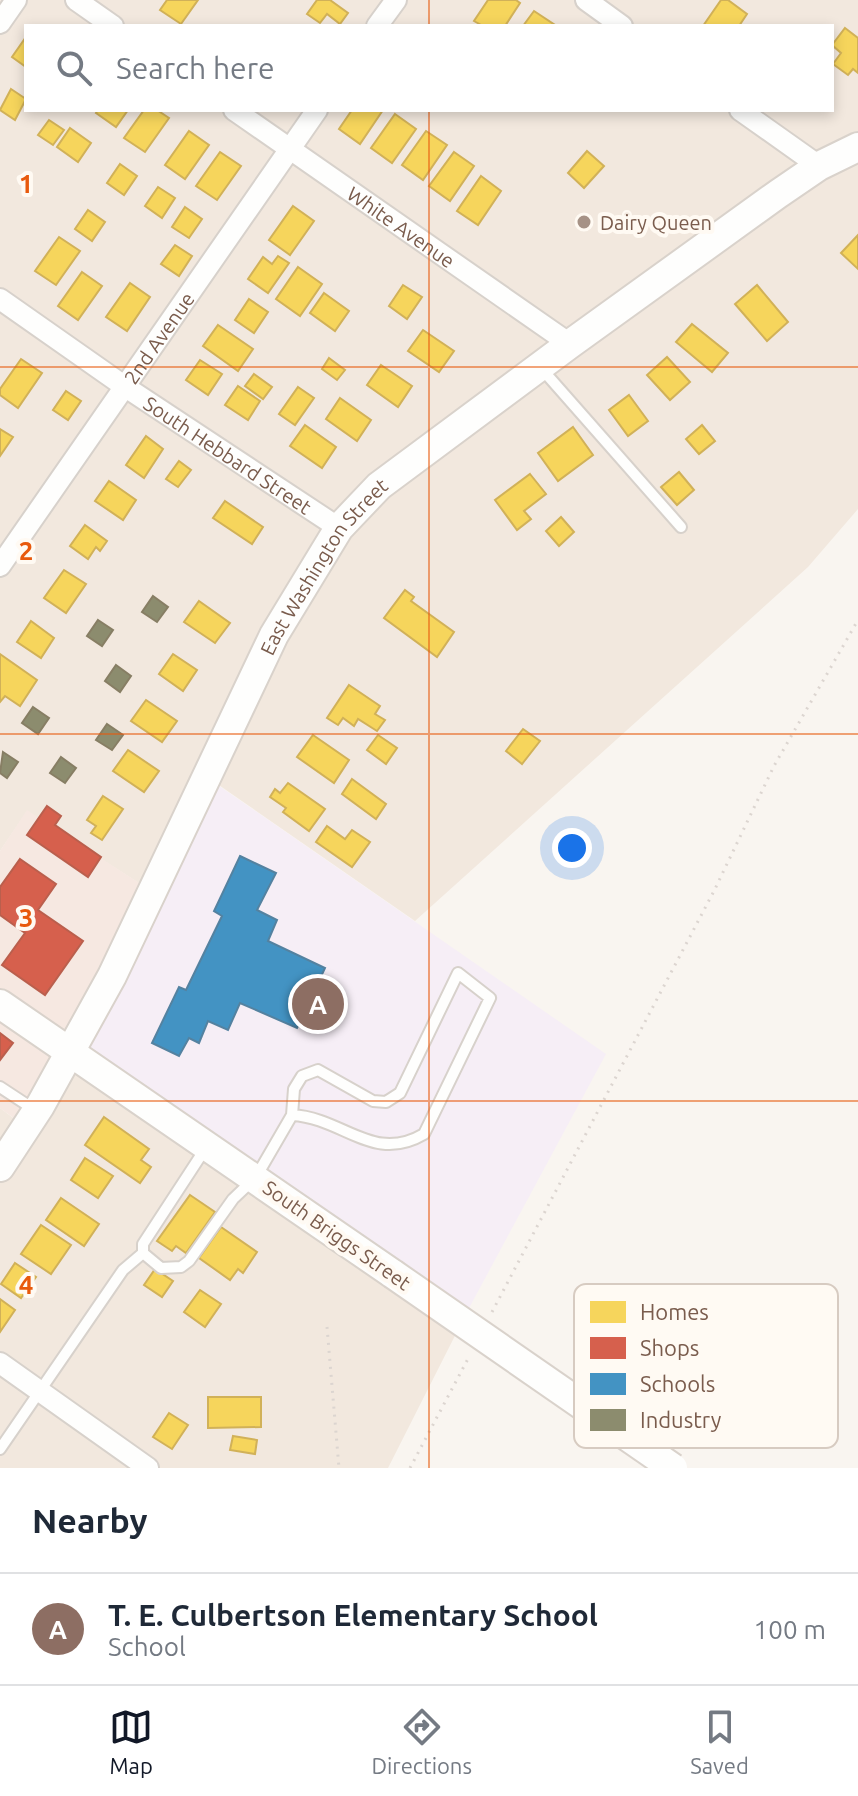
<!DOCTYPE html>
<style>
body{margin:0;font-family:Ubuntu,sans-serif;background:#f2f2f3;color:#1f2937}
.you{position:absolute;left:572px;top:848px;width:28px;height:28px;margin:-20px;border:6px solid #fff;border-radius:50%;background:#1a73e8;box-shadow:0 0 0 12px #1a73e833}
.badge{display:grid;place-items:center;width:52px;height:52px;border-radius:50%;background:#111827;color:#fff;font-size:26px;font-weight:700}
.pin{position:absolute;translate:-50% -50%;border:4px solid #fff;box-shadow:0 2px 8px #0006}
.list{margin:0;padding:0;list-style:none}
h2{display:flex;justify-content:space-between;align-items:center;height:104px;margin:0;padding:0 32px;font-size:34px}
h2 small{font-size:26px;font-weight:400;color:#747a83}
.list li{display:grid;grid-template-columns:52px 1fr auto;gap:24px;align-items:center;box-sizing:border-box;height:112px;padding:0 32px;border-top:2px solid #e0e1e3}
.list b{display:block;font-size:30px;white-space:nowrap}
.list p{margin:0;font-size:26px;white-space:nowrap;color:#747a83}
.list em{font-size:26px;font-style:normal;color:#747a83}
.icon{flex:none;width:44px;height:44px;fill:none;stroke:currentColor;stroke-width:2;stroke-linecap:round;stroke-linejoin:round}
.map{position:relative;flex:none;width:858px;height:1468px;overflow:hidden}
.search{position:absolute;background:#fff;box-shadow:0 4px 12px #0003;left:24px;right:24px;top:24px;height:88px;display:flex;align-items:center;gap:20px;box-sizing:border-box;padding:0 28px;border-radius:0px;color:#747a83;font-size:30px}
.sheet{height:216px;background:#fff}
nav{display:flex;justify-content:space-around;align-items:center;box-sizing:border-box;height:112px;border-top:2px solid #e0e1e3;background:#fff;font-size:22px;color:#747a83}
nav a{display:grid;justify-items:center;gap:4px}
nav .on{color:#111827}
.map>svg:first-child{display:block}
.residential{fill:#f2e8de;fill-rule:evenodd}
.commercial{fill:#f6e8e1}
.education{fill:#f6eef6}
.homes{fill:#f6d55c;stroke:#d1b158;stroke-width:2}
.shops{fill:#d6604d;stroke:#ba5f4d;stroke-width:2}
.schools{fill:#4393c3;stroke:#5482a0;stroke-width:2}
.industry{fill:#8c8c6e;stroke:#877e64;stroke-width:2}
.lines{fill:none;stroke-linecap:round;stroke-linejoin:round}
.lane-casing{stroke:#d7d1cb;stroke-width:14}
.street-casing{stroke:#d7d1cb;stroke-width:24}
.secondary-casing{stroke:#d9d2cb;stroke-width:32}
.path{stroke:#dcd5d0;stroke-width:3;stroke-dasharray:2 6;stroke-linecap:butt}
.lane{stroke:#fefefd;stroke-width:10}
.street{stroke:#fefefd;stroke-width:20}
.secondary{stroke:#fefefd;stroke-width:28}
.secondary-bridge-casing{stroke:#d9d2cb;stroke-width:32;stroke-linecap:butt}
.secondary-bridge{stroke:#fefefd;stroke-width:28}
.grid{fill:none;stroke:#e8590c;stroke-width:2;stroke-opacity:0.55}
.poi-dot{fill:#a69286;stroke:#fffaf3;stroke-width:3}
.labels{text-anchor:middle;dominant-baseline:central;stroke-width:8;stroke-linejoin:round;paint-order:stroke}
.poi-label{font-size:20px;fill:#7a5c4d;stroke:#fffaf3;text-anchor:start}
.street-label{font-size:20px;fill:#7a5c4d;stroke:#fffaf3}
.key{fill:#fffaf3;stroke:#d7cbc1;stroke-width:2}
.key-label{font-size:22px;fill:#7a5c4d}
.grid-label{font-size:26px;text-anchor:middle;font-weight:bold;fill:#e8590c;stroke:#fffaf3;stroke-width:8;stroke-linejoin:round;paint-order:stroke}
</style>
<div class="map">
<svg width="858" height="1468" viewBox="0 0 858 1468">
<rect width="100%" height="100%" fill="#f9f5f0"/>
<g class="residential">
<path d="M0,0H858V509L808,567L415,921L213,781L156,894L27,811L0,851ZM26,26H832V110H26Z"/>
<polygon points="79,1051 468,1310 388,1468 0,1468 0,1108 29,1130"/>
</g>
<polygon class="commercial" points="27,810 156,894 30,1130 0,1108 0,851"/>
<polygon class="education" points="212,781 606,1054 468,1310 79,1051"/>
<g class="homes">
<polygon points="167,0 198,0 181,24 160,10"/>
<polygon points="317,0 330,0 348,13 340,24 327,14 320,23 307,14"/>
<polygon points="488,0 516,0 520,3 505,26 483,26 474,21"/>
<polygon points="721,0 728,0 747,14 739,26 703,26"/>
<polygon points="534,11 555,25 554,26 523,26"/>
<polygon points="845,28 858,38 858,73 853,69 848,75 833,64 841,53 832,45"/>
<polygon points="26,37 26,67 12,57"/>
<polygon points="11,89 26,99 15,120 0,110"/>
<polygon points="98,110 128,110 116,127 96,113"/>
<polygon points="144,110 157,110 169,118 145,152 124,138"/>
<polygon points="352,110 383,110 360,144 339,129"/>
<polygon points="395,114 416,129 392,163 371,148"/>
<polygon points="49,120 64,130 53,145 38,135"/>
<polygon points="70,128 91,143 78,162 57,147"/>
<polygon points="189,131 209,145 185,179 165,165"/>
<polygon points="426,131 447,145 423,180 402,165"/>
<polygon points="587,151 604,166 584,188 568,173"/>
<polygon points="220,152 241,166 217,200 196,186"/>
<polygon points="454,152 474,166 450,201 429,186"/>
<polygon points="120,164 137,176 124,195 107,183"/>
<polygon points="481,176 501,191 478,225 457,211"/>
<polygon points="158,187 175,198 162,218 145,206"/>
<polygon points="293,206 314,221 290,255 269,240"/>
<polygon points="185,207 202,219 189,238 172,227"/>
<polygon points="88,210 105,222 92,241 75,229"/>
<polygon points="858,235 858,269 841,253"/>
<polygon points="59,237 80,251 56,285 35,271"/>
<polygon points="175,245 192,256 179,276 161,264"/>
<polygon points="278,256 289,263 268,293 248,279 263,257 272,264"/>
<polygon points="298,267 322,284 300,316 276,299"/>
<polygon points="82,272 102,286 78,320 58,306"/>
<polygon points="130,283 150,297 127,331 106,317"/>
<polygon points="403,285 422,297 407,319 389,306"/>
<polygon points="757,285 788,322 767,341 735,304"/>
<polygon points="324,293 349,311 335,331 310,313"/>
<polygon points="249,299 268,312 254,333 235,320"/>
<polygon points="692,324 728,353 712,372 676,342"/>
<polygon points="218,325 253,349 238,371 203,346"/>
<polygon points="423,330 454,351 439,372 408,351"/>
<polygon points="667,357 690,382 670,400 647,375"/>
<polygon points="329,358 345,370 337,380 322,369"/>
<polygon points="21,359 42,373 18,408 0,395 0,389"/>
<polygon points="200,360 222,374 208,395 186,380"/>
<polygon points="381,365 412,386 398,407 367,385"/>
<polygon points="254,374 272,387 263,399 245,386"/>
<polygon points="238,386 260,401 248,420 225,405"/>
<polygon points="298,387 314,398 295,425 279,414"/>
<polygon points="66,391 81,401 68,420 53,410"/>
<polygon points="629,395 648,421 628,436 609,410"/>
<polygon points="340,398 371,420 357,441 326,419"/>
<polygon points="305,425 336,447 322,468 290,446"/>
<polygon points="702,425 715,441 699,454 686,439"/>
<polygon points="573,427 593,455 558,481 538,453"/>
<polygon points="0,429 13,437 0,456"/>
<polygon points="146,436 163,449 144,478 126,465"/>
<polygon points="179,461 191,470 178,487 166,479"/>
<polygon points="679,472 694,490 677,505 661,487"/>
<polygon points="530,474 546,494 524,511 531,519 517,530 495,500"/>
<polygon points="109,481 136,500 123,520 95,501"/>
<polygon points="225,501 263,527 252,544 213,518"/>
<polygon points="561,517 574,532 559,546 546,531"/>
<polygon points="85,525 107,541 100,551 96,547 88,559 70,546"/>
<polygon points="64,570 86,584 66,613 44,598"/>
<polygon points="405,590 414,597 411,601 454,632 437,657 384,618"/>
<polygon points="199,601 230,623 215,643 184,622"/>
<polygon points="31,621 54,638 41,658 17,642"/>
<polygon points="0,654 37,680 20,706 5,696 0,702"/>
<polygon points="173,654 197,670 183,691 159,674"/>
<polygon points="349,685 380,706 375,714 385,720 377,731 358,719 354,726 343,718 338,725 327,718"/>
<polygon points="146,700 177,721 162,742 131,721"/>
<polygon points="523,729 540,741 522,764 506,751"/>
<polygon points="313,735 349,760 334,783 297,757"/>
<polygon points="378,735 397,748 386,764 367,750"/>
<polygon points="128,750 159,771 144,792 113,771"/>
<polygon points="352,779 386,804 376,819 342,794"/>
<polygon points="288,783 325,809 309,831 283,812 286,808 270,797 275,789 280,793"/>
<polygon points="103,796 123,809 102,840 91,833 96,826 87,820"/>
<polygon points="327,826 345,839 352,830 370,842 352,867 316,842"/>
<polygon points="104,1117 149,1149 141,1160 151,1167 140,1183 85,1145"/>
<polygon points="85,1158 113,1176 98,1198 71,1180"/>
<polygon points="190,1195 215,1212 186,1253 176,1246 172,1251 157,1241"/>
<polygon points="61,1198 99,1224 84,1246 46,1220"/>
<polygon points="41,1225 71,1245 51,1274 21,1254"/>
<polygon points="221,1227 257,1252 243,1273 238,1269 230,1280 199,1258"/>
<polygon points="15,1263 36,1277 21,1298 1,1284"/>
<polygon points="155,1269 173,1281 162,1297 144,1285"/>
<polygon points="200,1290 221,1304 205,1327 184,1312"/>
<polygon points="0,1299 15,1310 0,1332"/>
<polygon points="208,1397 261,1397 261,1427 208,1428"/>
<polygon points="169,1413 188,1425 172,1449 153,1437"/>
<polygon points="233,1436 257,1440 255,1454 230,1450"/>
</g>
<g class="shops">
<polygon points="47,806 61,816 55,825 101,857 88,877 27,835"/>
<polygon points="20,859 56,884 38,910 83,941 45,995 2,965 25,933 0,915 0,887"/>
<polygon points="0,1033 13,1043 0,1060"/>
</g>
<polygon class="schools" points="240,856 276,873 257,910 277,920 268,941 325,968 297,1028 240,1003 228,1030 208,1021 199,1043 189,1038 179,1056 152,1043 179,987 186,990 222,916 214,911"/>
<g class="industry">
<polygon points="153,596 168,607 157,622 142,612"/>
<polygon points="98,620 113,630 102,646 87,636"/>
<polygon points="116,665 131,676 120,692 105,681"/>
<polygon points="33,707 49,718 38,734 22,723"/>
<polygon points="107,724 123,735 112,750 96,740"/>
<polygon points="3,752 18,762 7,778 0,773"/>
<polygon points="61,757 76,768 65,783 50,773"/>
</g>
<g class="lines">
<defs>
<g id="lane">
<polyline points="541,368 681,527"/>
<polyline points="0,1087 35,1110"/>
<path d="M207,1146L143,1244V1253L161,1268L181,1267L189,1261L233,1199L256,1177L292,1115L294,1089L302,1076L318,1070L373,1101L386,1102L400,1093L458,973L490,998L424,1134C373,1164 344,1118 292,1115"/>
<polyline points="0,1449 123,1270 143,1253"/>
</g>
<g id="street">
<polyline points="76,0 113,26"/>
<polyline points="586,0 622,26"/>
<polyline points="0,23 16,0"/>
<polyline points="377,26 396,0"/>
<path id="s1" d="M234,110L570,344"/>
<polyline points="740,110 819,166"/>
<path id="s2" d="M0,299L124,386L339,528"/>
<path id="s3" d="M0,566L317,110"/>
<polyline points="0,1363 148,1468"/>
</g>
<g id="secondary">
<polyline points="0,1004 393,1274"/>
<path id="s4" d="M0,1167L40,1106L112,976L274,635L339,528L379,486L570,344L778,194L819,166L858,147"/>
</g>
</defs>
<use href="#lane" class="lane-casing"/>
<use href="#street" class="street-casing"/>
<use href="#secondary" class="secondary-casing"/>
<g class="path">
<polyline points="492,1312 714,891 774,766 858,620"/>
<polyline points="327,1327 339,1468"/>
<polyline points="410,1468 470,1355"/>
</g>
<use href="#lane" class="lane"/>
<use href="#street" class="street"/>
<use href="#secondary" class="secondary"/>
<defs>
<polyline id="secondary-bridge" points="393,1274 673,1468"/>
</defs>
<use href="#secondary-bridge" class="secondary-bridge-casing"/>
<use href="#secondary-bridge" class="secondary-bridge"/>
</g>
<path class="grid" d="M429,0V26M429,110V1468M0,367H858M0,734H858M0,1101H858"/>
<circle class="poi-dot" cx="584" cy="222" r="8"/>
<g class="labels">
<g class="poi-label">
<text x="600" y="222">Dairy Queen</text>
</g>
<g class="street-label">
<text stroke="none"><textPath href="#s1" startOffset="204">White Avenue</textPath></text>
<text stroke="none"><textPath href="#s3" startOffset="278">2nd Avenue</textPath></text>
<text stroke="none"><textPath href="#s2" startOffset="276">South Hebbard Street</textPath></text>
<text stroke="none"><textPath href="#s4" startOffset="684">East Washington Street</textPath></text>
<text transform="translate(337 1235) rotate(35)">South Briggs Street</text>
</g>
</g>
<rect x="574" y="1284" width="264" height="164" rx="12" class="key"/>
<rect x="590" y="1301" width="36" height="22" fill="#f6d55c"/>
<rect x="590" y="1337" width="36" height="22" fill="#d6604d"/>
<rect x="590" y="1373" width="36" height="22" fill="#4393c3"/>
<rect x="590" y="1409" width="36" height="22" fill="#8c8c6e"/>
<g class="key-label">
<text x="640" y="1320">Homes</text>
<text x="640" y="1356">Shops</text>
<text x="640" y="1392">Schools</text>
<text x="640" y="1428">Industry</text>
</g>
<g class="grid-label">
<text x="26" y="193">1</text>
<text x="26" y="560">2</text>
<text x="26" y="927">3</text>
<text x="26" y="1294">4</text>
</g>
</svg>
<div class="you"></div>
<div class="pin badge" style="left:318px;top:1004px;background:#8d6e63">A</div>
<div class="search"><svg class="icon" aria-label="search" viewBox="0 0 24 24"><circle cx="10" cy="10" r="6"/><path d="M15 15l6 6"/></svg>Search here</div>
</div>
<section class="sheet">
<h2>Nearby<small></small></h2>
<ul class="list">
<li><span class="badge" style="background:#8d6e63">A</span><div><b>T. E. Culbertson Elementary School</b><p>School</p></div><em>100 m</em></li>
</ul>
</section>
<nav>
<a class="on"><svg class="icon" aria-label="map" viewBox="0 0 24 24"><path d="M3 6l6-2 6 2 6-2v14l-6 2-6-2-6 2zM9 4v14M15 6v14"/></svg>Map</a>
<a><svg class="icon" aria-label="directions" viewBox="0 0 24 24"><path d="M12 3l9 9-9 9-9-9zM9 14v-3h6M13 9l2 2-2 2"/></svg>Directions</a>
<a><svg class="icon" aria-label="saved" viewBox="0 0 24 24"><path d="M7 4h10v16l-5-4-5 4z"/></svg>Saved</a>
</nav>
